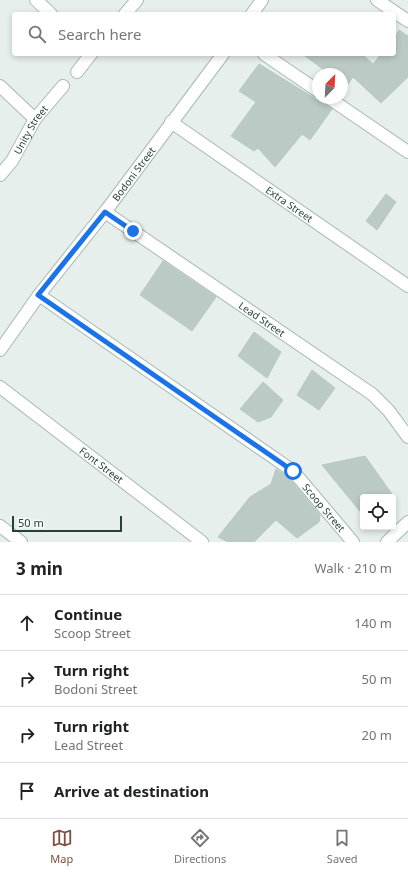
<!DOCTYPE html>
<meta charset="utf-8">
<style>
body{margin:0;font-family:"Noto Sans",sans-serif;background:#f6f6f6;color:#202124}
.controls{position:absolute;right:12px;bottom:12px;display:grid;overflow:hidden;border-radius:4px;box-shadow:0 2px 6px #0003}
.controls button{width:36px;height:36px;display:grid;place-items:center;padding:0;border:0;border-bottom:1px solid #e0e0e0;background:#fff;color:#202124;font:20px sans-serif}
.compass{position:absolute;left:312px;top:68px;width:36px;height:36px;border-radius:50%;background:#fff;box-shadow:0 2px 6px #0003;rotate:24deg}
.scale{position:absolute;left:12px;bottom:10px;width:110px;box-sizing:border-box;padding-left:4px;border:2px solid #24423a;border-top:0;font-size:11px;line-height:14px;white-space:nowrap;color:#24423a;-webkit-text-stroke:3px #f7fbf9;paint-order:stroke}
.stop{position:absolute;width:12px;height:12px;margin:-9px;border:3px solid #1a73e8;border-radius:50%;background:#fff}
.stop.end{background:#1a73e8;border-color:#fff;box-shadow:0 1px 4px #0008}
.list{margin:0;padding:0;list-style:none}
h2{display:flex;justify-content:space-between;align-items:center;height:52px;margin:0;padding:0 16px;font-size:17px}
h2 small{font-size:13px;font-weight:400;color:#757577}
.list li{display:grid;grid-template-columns:26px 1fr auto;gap:12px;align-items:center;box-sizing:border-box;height:56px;padding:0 16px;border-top:1px solid #e0e0e0}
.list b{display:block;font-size:15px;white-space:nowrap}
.list p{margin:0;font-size:13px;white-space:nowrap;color:#757577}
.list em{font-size:13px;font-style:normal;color:#757577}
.icon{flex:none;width:22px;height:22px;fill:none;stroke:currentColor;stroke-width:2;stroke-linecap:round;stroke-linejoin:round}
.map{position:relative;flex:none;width:408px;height:542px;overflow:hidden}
.search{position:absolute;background:#fff;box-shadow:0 2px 6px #0003;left:12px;right:12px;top:12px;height:44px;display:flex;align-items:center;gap:10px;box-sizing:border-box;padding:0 14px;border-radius:4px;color:#757577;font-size:15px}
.sheet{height:276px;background:#fff}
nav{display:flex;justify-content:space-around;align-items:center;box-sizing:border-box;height:56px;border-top:1px solid #e0e0e0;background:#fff;font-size:11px;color:#757577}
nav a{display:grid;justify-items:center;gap:2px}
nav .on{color:#7f4e3f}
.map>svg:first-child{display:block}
.building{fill:#bbcac4;stroke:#b8c9c2}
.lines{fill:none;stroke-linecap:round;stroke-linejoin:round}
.minor-casing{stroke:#a8b8b2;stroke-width:14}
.minor{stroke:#fff;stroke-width:12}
.route{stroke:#1a73e8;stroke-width:5}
.labels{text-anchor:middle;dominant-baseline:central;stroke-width:3.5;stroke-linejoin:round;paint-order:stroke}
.street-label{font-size:10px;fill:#24423a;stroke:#f7fbf9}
</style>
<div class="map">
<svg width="408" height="542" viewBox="0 0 408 542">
<rect width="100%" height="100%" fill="#e6efeb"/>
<g class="building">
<polygon points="399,30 408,36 408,77 381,103 353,77 342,93 342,74 330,74 302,54 362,54 373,64 381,54 394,54 394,39"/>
<polygon points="259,64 332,109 310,140 302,134 275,167 258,148 254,151 231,136 256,102 239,91"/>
<polygon points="386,194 396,202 377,230 366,221"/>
<polygon points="163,261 216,297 192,331 140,295"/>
<polygon points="254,332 281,352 267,378 238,356"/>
<polygon points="312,370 335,388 319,410 297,395"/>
<polygon points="263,382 283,400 271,417 258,422 240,409"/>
<polygon points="365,456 394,497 363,497 363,515 322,465"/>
<polygon points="276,469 288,477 320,515 319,522 297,538 276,520 254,542 228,542 218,537 250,497 271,484"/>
</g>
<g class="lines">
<defs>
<g id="minor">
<polyline points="36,0 51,14"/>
<polyline points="377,0 408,21"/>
<polyline points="125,14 137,0"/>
<polyline points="252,14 262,0"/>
<polyline points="264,54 318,91"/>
<polyline points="77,72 91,54"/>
<polyline points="0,86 35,119"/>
<polyline points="329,98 408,152"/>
<path id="s1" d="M171,122L408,286"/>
<path id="s2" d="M0,175L12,161L35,119L63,86"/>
<path id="s3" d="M105,212L372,394L389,411L408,437"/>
<path id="s4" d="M39,295L293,471L353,542"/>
<path id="s5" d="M0,350L39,295L105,212L223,54"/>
<path id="s6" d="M0,387L202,542"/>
<polyline points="0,526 21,542"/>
<polyline points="387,542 408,522"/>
</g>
</defs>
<use href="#minor" class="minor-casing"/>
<use href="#minor" class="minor"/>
</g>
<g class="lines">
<polyline class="route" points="133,231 105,212 38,295 293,471"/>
</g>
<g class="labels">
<g class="street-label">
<text stroke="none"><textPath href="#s2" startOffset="55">Unity Street</textPath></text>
<text stroke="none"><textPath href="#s5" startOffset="221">Bodoni Street</textPath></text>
<text stroke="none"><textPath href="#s1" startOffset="144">Extra Street</textPath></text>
<text stroke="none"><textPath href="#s3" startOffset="190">Lead Street</textPath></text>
<text stroke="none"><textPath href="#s6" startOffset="128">Font Street</textPath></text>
<text stroke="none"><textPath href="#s4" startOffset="357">Scoop Street</textPath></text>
</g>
</g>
</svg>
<div class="controls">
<button><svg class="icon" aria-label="locate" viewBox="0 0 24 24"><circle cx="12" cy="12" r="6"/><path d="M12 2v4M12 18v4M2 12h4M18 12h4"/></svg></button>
</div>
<svg class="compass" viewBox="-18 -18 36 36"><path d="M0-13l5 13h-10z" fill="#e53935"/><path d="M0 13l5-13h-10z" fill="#757577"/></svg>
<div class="scale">50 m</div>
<div class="stop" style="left:293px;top:471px"></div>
<div class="stop end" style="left:133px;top:231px"></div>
<div class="search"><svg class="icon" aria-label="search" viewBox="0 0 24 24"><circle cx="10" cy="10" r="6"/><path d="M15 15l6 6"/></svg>Search here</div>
</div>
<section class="sheet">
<h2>3 min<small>Walk · 210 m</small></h2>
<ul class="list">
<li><svg class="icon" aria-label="ahead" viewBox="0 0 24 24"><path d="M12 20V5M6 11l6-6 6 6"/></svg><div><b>Continue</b><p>Scoop Street</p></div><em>140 m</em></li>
<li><svg class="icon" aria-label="right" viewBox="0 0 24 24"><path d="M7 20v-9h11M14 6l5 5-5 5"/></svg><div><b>Turn right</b><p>Bodoni Street</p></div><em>50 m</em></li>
<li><svg class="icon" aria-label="right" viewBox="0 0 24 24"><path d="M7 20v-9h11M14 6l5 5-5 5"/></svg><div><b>Turn right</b><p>Lead Street</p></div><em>20 m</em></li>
<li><svg class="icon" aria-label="arrive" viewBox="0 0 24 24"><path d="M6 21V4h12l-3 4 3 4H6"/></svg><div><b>Arrive at destination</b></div></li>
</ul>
</section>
<nav>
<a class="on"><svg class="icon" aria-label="map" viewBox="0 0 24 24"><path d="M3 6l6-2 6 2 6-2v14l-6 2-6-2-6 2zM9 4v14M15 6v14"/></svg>Map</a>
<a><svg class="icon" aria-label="directions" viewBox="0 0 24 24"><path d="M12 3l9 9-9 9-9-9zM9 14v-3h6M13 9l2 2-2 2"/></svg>Directions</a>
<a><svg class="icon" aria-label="saved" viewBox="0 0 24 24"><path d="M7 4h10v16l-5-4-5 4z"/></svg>Saved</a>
</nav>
